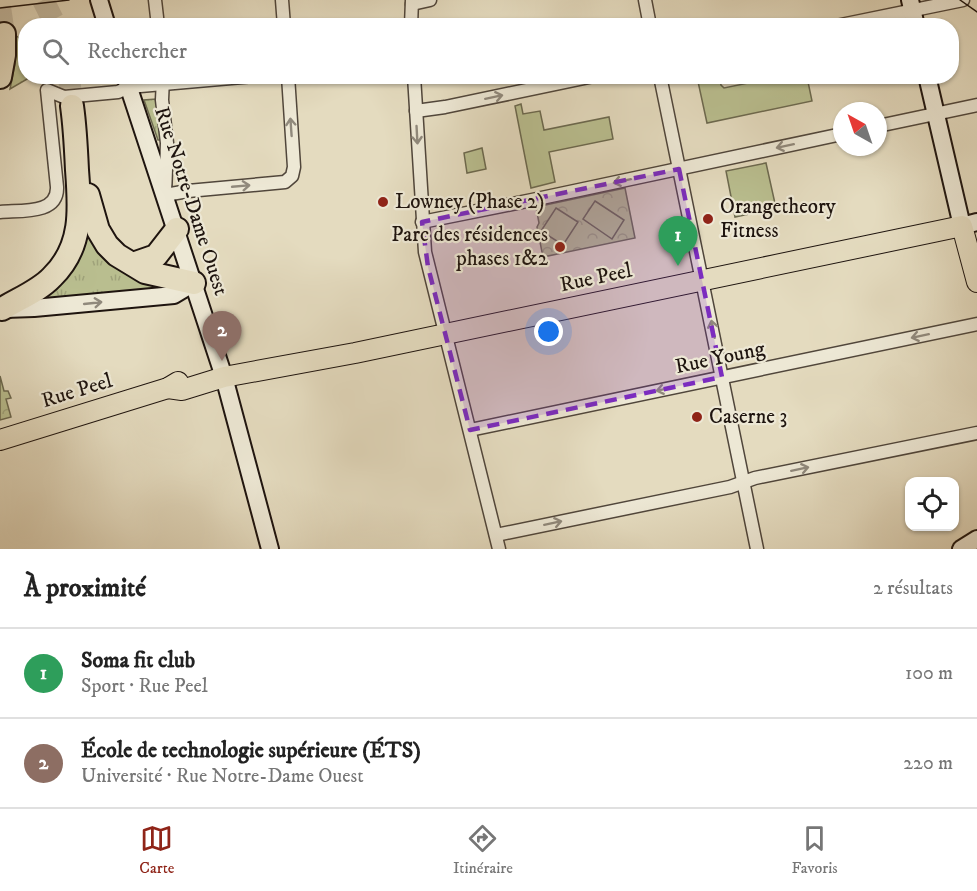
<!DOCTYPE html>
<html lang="fr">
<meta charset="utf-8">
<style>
body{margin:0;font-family:"IM FELL DW Pica",serif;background:#f2f2f2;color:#222}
.controls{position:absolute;right:18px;bottom:18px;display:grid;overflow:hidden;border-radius:12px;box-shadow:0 2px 4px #0004}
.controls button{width:54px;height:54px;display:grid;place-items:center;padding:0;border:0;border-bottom:2px solid #e0e0e0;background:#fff;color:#222;font:30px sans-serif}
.compass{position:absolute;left:833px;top:102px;width:54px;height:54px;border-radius:50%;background:#fff;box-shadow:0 2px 4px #0004;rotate:320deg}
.you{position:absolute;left:549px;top:332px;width:21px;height:21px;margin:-15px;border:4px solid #fff;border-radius:50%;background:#1a73e8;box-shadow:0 0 0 9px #1a73e833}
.badge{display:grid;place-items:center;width:39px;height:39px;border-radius:50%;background:#8f2418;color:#fff;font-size:20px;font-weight:700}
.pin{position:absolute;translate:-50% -50px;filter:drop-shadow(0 2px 3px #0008)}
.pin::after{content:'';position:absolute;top:32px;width:21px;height:18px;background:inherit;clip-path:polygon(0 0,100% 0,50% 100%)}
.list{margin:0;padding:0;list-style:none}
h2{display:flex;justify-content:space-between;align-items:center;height:78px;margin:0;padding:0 24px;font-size:26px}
h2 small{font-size:20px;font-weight:400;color:#767676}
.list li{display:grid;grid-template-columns:39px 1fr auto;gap:18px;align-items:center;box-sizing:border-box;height:90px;padding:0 24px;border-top:2px solid #e0e0e0}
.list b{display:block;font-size:22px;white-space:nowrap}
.list p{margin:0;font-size:20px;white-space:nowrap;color:#767676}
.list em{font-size:20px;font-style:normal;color:#767676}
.icon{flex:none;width:33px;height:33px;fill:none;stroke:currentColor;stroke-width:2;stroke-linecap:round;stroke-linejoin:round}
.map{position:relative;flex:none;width:977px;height:549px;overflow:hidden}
.search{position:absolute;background:#fff;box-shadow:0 2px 4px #0004;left:18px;right:18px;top:18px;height:66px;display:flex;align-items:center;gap:15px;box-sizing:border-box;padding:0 21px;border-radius:24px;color:#767676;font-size:22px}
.sheet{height:258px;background:#fff}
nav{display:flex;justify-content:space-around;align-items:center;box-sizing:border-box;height:84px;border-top:2px solid #e0e0e0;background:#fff;font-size:16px;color:#767676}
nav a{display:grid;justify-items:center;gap:3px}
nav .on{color:#8f2418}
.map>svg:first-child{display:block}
.grass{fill:url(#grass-tufts);stroke:#6c694f;stroke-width:1.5}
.forest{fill:url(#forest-crowns);stroke:#6c694f;stroke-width:1.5}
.garden{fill:#b9be8f;stroke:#6c694f;stroke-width:1.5}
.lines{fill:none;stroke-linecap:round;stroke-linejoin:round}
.highway-tunnel{stroke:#c6bda5;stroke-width:22;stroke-dasharray:22 11;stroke-linecap:butt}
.street-casing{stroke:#50463b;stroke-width:15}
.secondary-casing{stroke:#1e140f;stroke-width:20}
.primary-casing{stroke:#1e140f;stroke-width:22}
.highway-casing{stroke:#1e140f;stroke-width:26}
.street{stroke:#ede8d5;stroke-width:12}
.secondary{stroke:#ede8d5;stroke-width:16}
.primary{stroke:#e4dbbf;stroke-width:20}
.highway{stroke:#e4dbbf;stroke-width:22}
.tram{stroke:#1e140f;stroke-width:1.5}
.oneway{stroke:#90897c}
.marked{fill:#7b2cbf;fill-opacity:0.2;stroke:#7b2cbf;stroke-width:4.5;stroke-dasharray:12 8;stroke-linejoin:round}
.poi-dot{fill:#8f2418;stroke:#ede8d5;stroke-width:2}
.labels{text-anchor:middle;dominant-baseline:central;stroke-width:4.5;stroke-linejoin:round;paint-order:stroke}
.street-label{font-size:21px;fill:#1e140f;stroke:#ede8d5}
.poi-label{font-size:21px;fill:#1e140f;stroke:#ede8d5;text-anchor:start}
</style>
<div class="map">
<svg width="977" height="549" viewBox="0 0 977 549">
<defs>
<pattern id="grass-tufts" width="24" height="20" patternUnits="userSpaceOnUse" patternTransform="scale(1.5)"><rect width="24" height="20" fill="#b9be8f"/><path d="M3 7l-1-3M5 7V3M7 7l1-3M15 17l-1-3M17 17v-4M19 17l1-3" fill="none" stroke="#9fa27a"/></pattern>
<pattern id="forest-crowns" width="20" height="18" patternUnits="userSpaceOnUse" patternTransform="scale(1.5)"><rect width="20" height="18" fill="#b9be8f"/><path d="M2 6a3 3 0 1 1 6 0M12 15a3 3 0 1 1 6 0" fill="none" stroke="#9fa27a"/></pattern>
</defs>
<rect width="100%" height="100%" fill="#e4dbbf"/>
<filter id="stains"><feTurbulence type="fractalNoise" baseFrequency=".00333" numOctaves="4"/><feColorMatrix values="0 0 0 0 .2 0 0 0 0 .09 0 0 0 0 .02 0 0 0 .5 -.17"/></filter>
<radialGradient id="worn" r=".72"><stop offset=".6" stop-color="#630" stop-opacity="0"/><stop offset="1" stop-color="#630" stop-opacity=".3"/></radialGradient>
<g class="grass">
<polygon points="15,35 25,42 26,76 29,78 10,89 15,64"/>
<polygon points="156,99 161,140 158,140 144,100"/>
<polygon points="85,232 171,287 36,300"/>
</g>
<g class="forest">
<polygon points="625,188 635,238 543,257 537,227 539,223 536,207"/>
<polygon points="0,376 4,391 8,391 11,398 6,399 11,417 0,420"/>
</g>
<g class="garden">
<polygon points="697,77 719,77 721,85 724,88 777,77 807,77 812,101 707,123"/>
<polygon points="521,104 523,114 540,111 544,130 609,117 613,139 549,152 555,182 531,188 515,106"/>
<polygon points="482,148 486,169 467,173 464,153"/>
<polygon points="766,163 776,208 735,217 726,171"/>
<polygon points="595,201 624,220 612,239 583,219"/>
<polygon points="556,208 578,222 563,245 541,231"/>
</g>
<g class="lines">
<g class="highway-tunnel">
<polyline points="43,0 56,26"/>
<polyline points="0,7 4,34"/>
<polyline points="69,76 72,106"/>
</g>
<defs>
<g id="street">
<polyline points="155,0 158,26"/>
<polyline points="282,0 284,26"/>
<polyline points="645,0 650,26"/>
<polyline points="412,4 430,0"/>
<polyline points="411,26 412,0"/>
<polyline points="836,26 963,0"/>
<polyline points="414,76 425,252 499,549"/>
<polyline points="660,76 757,549"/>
<polyline points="163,78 162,100 167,143 165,195 188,191 285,182 292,176 294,167 288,76"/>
<polyline points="416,111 445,107 594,76"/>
<polyline points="878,126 977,105"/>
<path d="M0,212C20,210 58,215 57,187L47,90L64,97L118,92L129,87L254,76"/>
<polyline points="422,222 532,200 842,134"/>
<polyline points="470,430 977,324"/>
<polyline points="496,535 730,487 755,478 977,433"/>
</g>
<g id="secondary">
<polyline points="99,0 107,26"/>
<polyline points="910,0 916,26"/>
<polyline points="125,76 224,377 270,549"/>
<polyline points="927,76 962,226 977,222"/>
<polyline points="5,309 34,308 174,295 194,283"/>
<polyline points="961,549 977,539"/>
</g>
<g id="primary">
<polyline points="168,388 182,390 224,377 355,353 962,226 977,282"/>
<polyline points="0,440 168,388 178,382"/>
</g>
<g id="highway">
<polyline points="0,77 4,55 4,34"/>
<polyline points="88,195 98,230 107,245 117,255 145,272 194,283"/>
<polyline points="133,264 156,256 177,229"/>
<path d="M2,309C18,299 39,291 52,277C83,247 80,209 77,170C76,148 75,127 72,106"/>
</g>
</defs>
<use href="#street" class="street-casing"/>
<use href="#secondary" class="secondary-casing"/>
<use href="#primary" class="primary-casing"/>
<use href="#highway" class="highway-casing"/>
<use href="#street" class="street"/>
<use href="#secondary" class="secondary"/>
<use href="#primary" class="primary"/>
<use href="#highway" class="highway"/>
<g class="tram">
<polyline points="960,0 977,12"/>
<polyline points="0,8 69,0"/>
</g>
</g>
<defs><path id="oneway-shaft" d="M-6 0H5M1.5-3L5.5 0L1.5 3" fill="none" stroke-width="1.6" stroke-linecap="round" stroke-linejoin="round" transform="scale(1.5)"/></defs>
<g class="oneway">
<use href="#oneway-shaft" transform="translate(494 97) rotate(-12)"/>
<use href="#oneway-shaft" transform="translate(291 127) rotate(-94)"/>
<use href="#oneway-shaft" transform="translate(417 135) rotate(87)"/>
<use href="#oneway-shaft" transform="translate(785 146) rotate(168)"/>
<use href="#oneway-shaft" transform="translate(622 181) rotate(168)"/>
<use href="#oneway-shaft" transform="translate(241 186) rotate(-5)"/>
<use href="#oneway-shaft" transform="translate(93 303) rotate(-6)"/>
<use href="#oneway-shaft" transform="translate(713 329) rotate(-101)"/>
<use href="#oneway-shaft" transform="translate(920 336) rotate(168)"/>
<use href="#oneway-shaft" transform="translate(665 389) rotate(168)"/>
<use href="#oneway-shaft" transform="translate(800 469) rotate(-12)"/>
<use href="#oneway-shaft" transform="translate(553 523) rotate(-12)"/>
</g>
<path class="marked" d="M679,169L722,377L470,430L428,267L422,222Z"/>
<g class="poi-dot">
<circle cx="383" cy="202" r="6"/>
<circle cx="708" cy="219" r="6"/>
<circle cx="560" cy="247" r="6"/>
<circle cx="697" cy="417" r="6"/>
</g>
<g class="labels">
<g class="street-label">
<text transform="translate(191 201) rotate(72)">Rue Notre-Dame Ouest</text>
<text transform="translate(596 278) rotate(-12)">Rue Peel</text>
<text transform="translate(720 358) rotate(-12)">Rue Young</text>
<text transform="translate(77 391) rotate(-17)">Rue Peel</text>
</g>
<g class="poi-label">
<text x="395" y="202">Lowney (Phase 2)</text>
<text x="720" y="207">Orangetheory<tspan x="720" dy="24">Fitness</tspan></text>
<text x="548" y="235" text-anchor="end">Parc des résidences<tspan x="548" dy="24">phases 1&amp;2</tspan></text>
<text x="709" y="417">Caserne 3</text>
</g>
</g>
<rect width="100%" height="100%" filter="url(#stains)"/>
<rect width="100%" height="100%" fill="url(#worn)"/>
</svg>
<div class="controls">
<button><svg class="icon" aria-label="locate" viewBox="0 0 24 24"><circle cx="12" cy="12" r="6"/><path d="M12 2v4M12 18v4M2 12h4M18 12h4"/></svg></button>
</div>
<svg class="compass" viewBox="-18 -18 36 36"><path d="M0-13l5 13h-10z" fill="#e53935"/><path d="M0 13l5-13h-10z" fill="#767676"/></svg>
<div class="you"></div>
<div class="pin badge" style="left:678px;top:266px;background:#2e9e5b">1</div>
<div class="pin badge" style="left:222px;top:361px;background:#8d6e63">2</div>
<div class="search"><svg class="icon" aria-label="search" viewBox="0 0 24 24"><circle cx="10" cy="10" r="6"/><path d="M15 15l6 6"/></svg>Rechercher</div>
</div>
<section class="sheet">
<h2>À proximité<small>2 résultats</small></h2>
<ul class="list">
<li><span class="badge" style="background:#2e9e5b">1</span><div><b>Soma fit club</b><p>Sport · Rue Peel</p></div><em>100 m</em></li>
<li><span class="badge" style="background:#8d6e63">2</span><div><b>École de technologie supérieure (ÉTS)</b><p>Université · Rue Notre-Dame Ouest</p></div><em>220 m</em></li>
</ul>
</section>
<nav>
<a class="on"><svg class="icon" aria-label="map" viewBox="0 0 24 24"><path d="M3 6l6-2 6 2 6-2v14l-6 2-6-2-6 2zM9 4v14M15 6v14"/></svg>Carte</a>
<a><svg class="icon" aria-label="directions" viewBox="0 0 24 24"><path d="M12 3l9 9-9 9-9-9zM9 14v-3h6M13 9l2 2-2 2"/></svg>Itinéraire</a>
<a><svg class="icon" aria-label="saved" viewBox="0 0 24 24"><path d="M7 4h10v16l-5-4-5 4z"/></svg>Favoris</a>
</nav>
